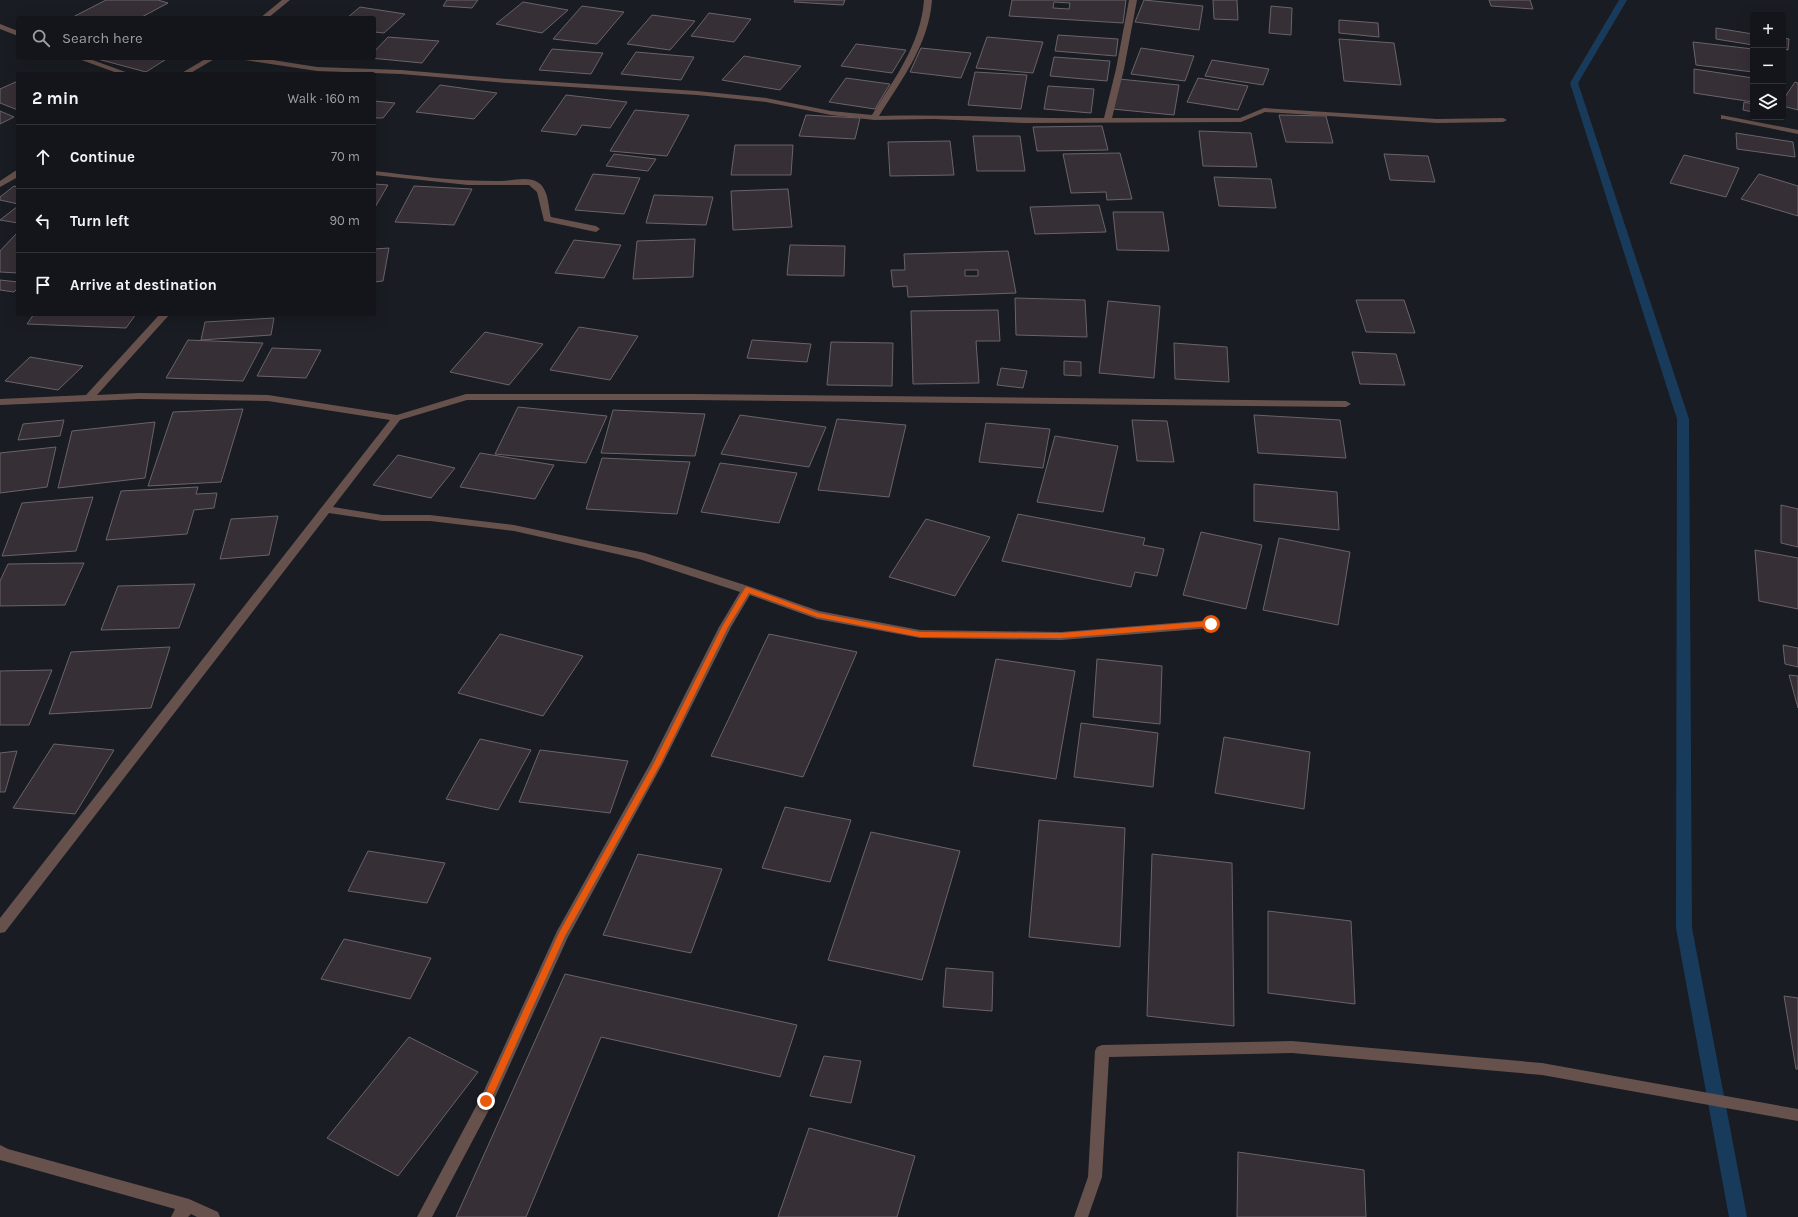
<!DOCTYPE html>
<meta charset="utf-8">
<style>
body{margin:0;font-family:Karla,sans-serif;background:#202227;color:#f1f3f6}
.controls{position:absolute;right:12px;top:12px;display:grid;overflow:hidden;border-radius:4px;box-shadow:0 4px 16px #0002}
.controls button{width:36px;height:36px;display:grid;place-items:center;padding:0;border:0;border-bottom:1px solid #323439;background:#13151a;color:#f1f3f6;font:20px sans-serif}
.stop{position:absolute;width:12px;height:12px;margin:-9px;border:3px solid #ea580c;border-radius:50%;background:#fff}
.stop.end{background:#ea580c;border-color:#fff;box-shadow:0 1px 4px #0008}
.list{margin:0;padding:0;list-style:none}
h2{display:flex;justify-content:space-between;align-items:center;height:52px;margin:0;padding:0 16px;font-size:17px}
h2 small{font-size:13px;font-weight:400;color:#9d9fa2}
.list li{display:grid;grid-template-columns:26px 1fr auto;gap:12px;align-items:center;box-sizing:border-box;height:64px;padding:0 16px;border-top:1px solid #323439}
.list b{display:block;font-size:15px;white-space:nowrap}
.list em{font-size:13px;font-style:normal;color:#9d9fa2}
.icon{flex:none;width:22px;height:22px;fill:none;stroke:currentColor;stroke-width:2;stroke-linecap:round;stroke-linejoin:round}
.map{position:relative;flex:none;width:1798px;height:1217px;overflow:hidden}
.search{position:absolute;background:#13151a;box-shadow:0 4px 16px #0002;left:16px;top:16px;width:360px;height:44px;display:flex;align-items:center;gap:10px;box-sizing:border-box;padding:0 14px;border-radius:4px;color:#9d9fa2;font-size:15px}
.panel{position:absolute;background:#13151a;box-shadow:0 4px 16px #0002;left:16px;top:72px;width:360px;height:244px;border-radius:4px}
.map>svg:first-child{display:block}
.lines{fill:none;stroke-linecap:round;stroke-linejoin:round}
.stream{fill:#193b5b;fill-rule:evenodd}
.building{fill:#362f35;stroke:#6a636a;fill-rule:evenodd}
.minor{fill:#67514c;fill-rule:evenodd}
.route{fill:#ea580c}
</style>
<div class="map">
<svg width="1798" height="1217" viewBox="0 0 1798 1217">
<rect width="100%" height="100%" fill="#191c22"/>
<g class="lines">
<polygon class="stream" points="1619,0 1627,0 1578,83 1689,419 1692,928 1747,1217 1729,1217 1676,928 1677,419 1570,83"/>
</g>
<g class="building">
<polygon points="106,0 158,0 168,3 140,18 71,18"/>
<polygon points="447,0 478,0 472,8 443,6"/>
<polygon points="795,0 845,0 843,5 794,2"/>
<path d="M1012,0H1126L1123,23L1009,16ZM1054,2L1070,3L1069,9L1053,8Z"/>
<polygon points="1144,0 1203,6 1199,30 1135,22"/>
<polygon points="1213,0 1237,0 1238,20 1214,19"/>
<polygon points="1489,0 1530,0 1533,9 1491,6"/>
<polygon points="523,2 568,10 542,33 496,24"/>
<polygon points="582,6 624,12 597,44 553,39"/>
<polygon points="1271,6 1292,8 1291,35 1269,33"/>
<polygon points="360,7 405,14 384,33 374,32 374,18 347,18"/>
<polygon points="709,13 751,19 734,42 691,36"/>
<polygon points="652,15 695,21 670,50 627,44"/>
<polygon points="1339,20 1378,23 1379,37 1339,33"/>
<polygon points="1716,28 1753,34 1753,45 1716,39"/>
<polygon points="1058,35 1118,39 1116,56 1055,51"/>
<polygon points="388,37 439,41 422,63 370,58 374,58 374,52"/>
<polygon points="987,37 1043,42 1033,73 976,68"/>
<polygon points="1783,38 1789,39 1788,50 1783,49"/>
<polygon points="1339,39 1394,43 1401,85 1344,81"/>
<polygon points="1693,42 1753,49 1753,72 1696,65"/>
<polygon points="856,44 906,50 892,73 841,66"/>
<polygon points="921,48 971,53 961,78 910,72"/>
<polygon points="1141,48 1194,56 1185,81 1131,74"/>
<polygon points="552,49 603,53 591,74 539,70"/>
<polygon points="636,52 694,57 681,80 621,74"/>
<polygon points="744,56 801,66 780,90 722,80"/>
<polygon points="1054,57 1110,61 1107,81 1050,76"/>
<polygon points="94,58 168,58 146,72"/>
<polygon points="1212,60 1269,69 1263,85 1205,76"/>
<polygon points="1694,69 1753,78 1753,102 1694,93"/>
<polygon points="975,72 1027,75 1021,109 968,105"/>
<polygon points="846,78 890,84 875,109 829,102"/>
<polygon points="1198,78 1248,86 1238,110 1187,102"/>
<polygon points="1119,79 1179,85 1174,115 1112,109"/>
<polygon points="18,81 18,110 0,103 0,89"/>
<polygon points="1795,82 1798,83 1798,110 1783,106 1783,100"/>
<polygon points="440,85 497,93 474,119 416,112"/>
<polygon points="1048,86 1094,89 1091,113 1044,109"/>
<polygon points="566,95 627,102 610,128 582,125 576,135 541,131"/>
<polygon points="374,101 395,103 383,118 374,118"/>
<polygon points="1744,102 1753,104 1753,112 1743,110"/>
<polygon points="635,110 689,115 667,156 610,151"/>
<polygon points="0,111 14,117 0,124"/>
<polygon points="806,115 860,118 855,139 799,136"/>
<polygon points="1279,115 1326,116 1333,143 1286,142"/>
<polygon points="1102,126 1108,150 1037,151 1033,127"/>
<polygon points="1199,131 1251,133 1257,167 1203,166"/>
<polygon points="1736,133 1793,142 1795,157 1737,149"/>
<polygon points="973,136 1020,136 1025,171 977,171"/>
<polygon points="950,141 954,175 890,176 888,142"/>
<polygon points="735,145 793,145 791,175 731,175"/>
<polygon points="1120,153 1132,199 1107,200 1106,192 1071,193 1063,154"/>
<polygon points="614,154 656,159 648,171 606,166"/>
<polygon points="1384,154 1428,156 1435,182 1390,180"/>
<polygon points="1684,155 1739,168 1726,197 1670,183"/>
<polygon points="593,174 640,178 624,214 575,210"/>
<polygon points="1759,174 1798,186 1798,216 1741,199"/>
<polygon points="1214,177 1271,179 1276,208 1219,206"/>
<polygon points="374,184 388,185 374,209"/>
<polygon points="14,186 18,187 18,204 0,200 0,197"/>
<polygon points="414,186 472,189 454,225 395,222"/>
<polygon points="788,189 792,227 733,230 731,191"/>
<polygon points="654,195 713,197 706,225 646,223"/>
<polygon points="1099,205 1106,232 1035,234 1030,207"/>
<polygon points="18,206 18,223 0,220"/>
<polygon points="1113,212 1163,212 1169,251 1117,250"/>
<polygon points="16,234 18,234 18,273 0,272 0,251"/>
<polygon points="695,239 693,277 633,279 637,241"/>
<polygon points="574,240 621,245 604,278 555,273"/>
<polygon points="790,245 845,246 844,276 787,275"/>
<polygon points="389,248 383,281 374,282 374,249"/>
<path d="M1008,251L1016,293L908,297L907,286L893,287L891,270H905L904,254ZM965,270H978V276H965Z"/>
<polygon points="0,280 18,282 18,288 14,292 0,290"/>
<polygon points="1015,298 1085,300 1087,337 1016,335"/>
<polygon points="1356,300 1404,300 1415,333 1366,332"/>
<polygon points="1108,301 1160,306 1154,378 1099,373"/>
<polygon points="998,310 1000,341 976,341 979,383 913,384 911,311"/>
<polygon points="34,314 136,314 126,328 27,324"/>
<polygon points="274,318 271,335 201,340 205,322"/>
<polygon points="579,327 638,336 610,380 550,370"/>
<polygon points="485,332 543,344 509,385 450,372"/>
<polygon points="188,340 263,343 243,381 166,378"/>
<polygon points="752,340 811,344 807,362 747,358"/>
<polygon points="831,342 893,343 892,386 827,385"/>
<polygon points="1174,343 1227,347 1229,382 1175,379"/>
<polygon points="272,348 321,350 306,378 257,376"/>
<polygon points="1352,352 1396,354 1405,385 1360,384"/>
<polygon points="30,357 83,366 58,390 5,381"/>
<polygon points="1064,361 1081,362 1081,376 1064,375"/>
<polygon points="1001,368 1027,371 1023,388 997,385"/>
<polygon points="518,407 607,416 586,463 495,454"/>
<polygon points="243,409 221,482 148,486 173,412"/>
<polygon points="613,410 705,414 695,456 601,453"/>
<polygon points="740,415 826,427 809,467 721,454"/>
<polygon points="1254,415 1340,420 1346,458 1258,453"/>
<polygon points="837,419 906,425 889,497 818,490"/>
<polygon points="64,420 60,436 18,440 23,424"/>
<polygon points="1132,420 1167,421 1174,462 1137,461"/>
<polygon points="155,422 145,478 58,488 72,431"/>
<polygon points="986,423 1050,429 1043,468 979,462"/>
<polygon points="1055,436 1118,446 1103,512 1037,502"/>
<polygon points="56,447 47,487 0,493 0,453"/>
<polygon points="480,453 554,465 535,499 460,487"/>
<polygon points="398,455 455,468 431,498 373,485"/>
<polygon points="602,458 690,462 677,514 586,509"/>
<polygon points="720,463 797,473 779,523 701,512"/>
<polygon points="1254,484 1337,492 1339,530 1254,521"/>
<polygon points="198,487 196,494 217,493 214,508 194,510 187,534 106,540 121,491"/>
<polygon points="93,497 76,551 2,556 22,503"/>
<polygon points="1781,505 1798,509 1798,547 1781,543"/>
<polygon points="1018,514 1145,538 1143,545 1164,549 1157,576 1135,572 1131,587 1002,561"/>
<polygon points="278,516 269,555 220,559 231,519"/>
<polygon points="926,519 990,537 955,596 889,577"/>
<polygon points="1201,532 1262,545 1246,609 1183,595"/>
<polygon points="1279,538 1350,552 1338,625 1263,610"/>
<polygon points="1755,550 1798,558 1798,609 1759,601"/>
<polygon points="84,563 65,605 0,606 0,581 8,564"/>
<polygon points="195,584 179,628 101,630 118,586"/>
<polygon points="500,634 583,656 543,716 458,693"/>
<polygon points="769,634 857,652 803,777 711,756"/>
<polygon points="1783,645 1798,648 1798,667 1785,664"/>
<polygon points="170,647 151,708 49,714 71,652"/>
<polygon points="996,659 1075,671 1056,779 973,766"/>
<polygon points="1097,659 1162,666 1160,724 1093,717"/>
<polygon points="52,670 29,725 0,725 0,671"/>
<polygon points="1789,675 1798,676 1798,708"/>
<polygon points="1081,723 1158,733 1153,787 1074,777"/>
<polygon points="1224,737 1310,752 1304,809 1215,793"/>
<polygon points="480,739 531,750 498,810 446,799"/>
<polygon points="54,744 114,750 75,814 13,808"/>
<polygon points="540,750 628,761 610,813 519,802"/>
<polygon points="17,751 5,792 0,792 0,753"/>
<polygon points="785,807 851,820 830,882 762,868"/>
<polygon points="1039,820 1125,828 1120,947 1029,937"/>
<polygon points="871,832 960,851 922,980 828,960"/>
<polygon points="368,851 445,863 427,903 348,891"/>
<polygon points="638,854 722,869 691,953 603,935"/>
<polygon points="1152,854 1232,863 1234,1026 1147,1016"/>
<polygon points="1268,911 1351,921 1355,1004 1268,993"/>
<polygon points="344,939 431,958 410,999 321,979"/>
<polygon points="946,968 993,972 992,1011 943,1007"/>
<polygon points="565,974 797,1025 780,1077 601,1037 526,1217 456,1217"/>
<polygon points="1784,996 1798,998 1798,1069 1796,1069"/>
<polygon points="409,1037 478,1072 398,1176 327,1138"/>
<polygon points="824,1056 861,1061 851,1103 810,1096"/>
<polygon points="809,1128 915,1156 897,1217 778,1217"/>
<polygon points="1238,1152 1364,1170 1366,1217 1237,1217"/>
</g>
<g class="lines">
<g class="minor">
<polygon points="282,0 290,0 268,18 260,18"/>
<path d="M924,0H932C929,44 902,79 879,116C954,114 1029,119 1104,118L1116,69L1129,0H1137L1124,69L1112,118H1240L1264,108L1437,119L1503,118L1507,120L1503,122L1437,123L1265,112L1241,122L1024,123L934,119L874,120L831,115L766,102L697,95L507,83L401,74L317,71L245,60L241,58H260L317,67L401,70L507,79L697,91L766,98L831,111L872,115C894,79 921,44 924,0Z"/>
<polygon points="0,24 18,31 18,36 0,29"/>
<polygon points="76,58 87,58 131,74 120,74"/>
<polygon points="207,58 216,58 189,74 180,74"/>
<polygon points="1721,115 1798,130 1798,134 1724,119 1721,119"/>
<polygon points="15,171 18,171 18,177 0,187 0,181"/>
<path d="M374,171C415,176 455,181 497,181C510,182 527,175 539,183C549,191 548,206 551,217L596,226L600,229L596,232L544,221L537,192L529,185H468L374,175Z"/>
<polygon points="160,314 170,314 97,395 139,393 268,395 397,415 466,394 694,394 1346,401 1351,404 1346,407 694,400 467,400 400,420 333,507 382,515 430,515 514,525 645,553 751,587 819,611 920,630 1061,632 1211,620 1217,624 1211,628 1061,640 920,638 817,619 750,595 731,627 663,763 568,937 491,1106 432,1217 417,1217 481,1097 557,931 651,762 719,627 740,592 639,559 514,531 430,521 382,521 329,513 5,932 0,933 0,918 390,420 268,401 139,399 0,405 0,399 86,395"/>
<polygon points="1292,1041 1542,1063 1798,1109 1798,1121 1542,1075 1292,1053 1109,1057 1102,1177 1088,1217 1074,1217 1088,1177 1095,1051 1097,1047 1102,1045"/>
<polygon points="0,1145 8,1149 189,1199 218,1212 220,1217 197,1217 191,1214 188,1217 171,1217 175,1209 0,1160"/>
</g>
</g>
<polygon class="route" points="747,587 818,613 920,632 1061,633 1211,621 1214,624 1211,626 1061,638 920,637 817,617 749,593 728,627 661,763 565,936 489,1104 483,1104 482,1101 559,933 654,763 722,627 745,588"/>
</svg>
<div class="controls">
<button>+</button>
<button>−</button>
<button><svg class="icon" aria-label="layers" viewBox="0 0 24 24"><path d="M12 4l9 5-9 5-9-5zM3 14l9 5 9-5"/></svg></button>
</div>
<div class="stop" style="left:1211px;top:624px"></div>
<div class="stop end" style="left:486px;top:1101px"></div>
<div class="search"><svg class="icon" aria-label="search" viewBox="0 0 24 24"><circle cx="10" cy="10" r="6"/><path d="M15 15l6 6"/></svg>Search here</div>
<section class="panel">
<h2>2 min<small>Walk · 160 m</small></h2>
<ul class="list">
<li><svg class="icon" aria-label="ahead" viewBox="0 0 24 24"><path d="M12 20V5M6 11l6-6 6 6"/></svg><div><b>Continue</b></div><em>70 m</em></li>
<li><svg class="icon" aria-label="left" viewBox="0 0 24 24"><path d="M17 20v-9H6M10 6l-5 5 5 5"/></svg><div><b>Turn left</b></div><em>90 m</em></li>
<li><svg class="icon" aria-label="arrive" viewBox="0 0 24 24"><path d="M6 21V4h12l-3 4 3 4H6"/></svg><div><b>Arrive at destination</b></div></li>
</ul>
</section>
</div>
